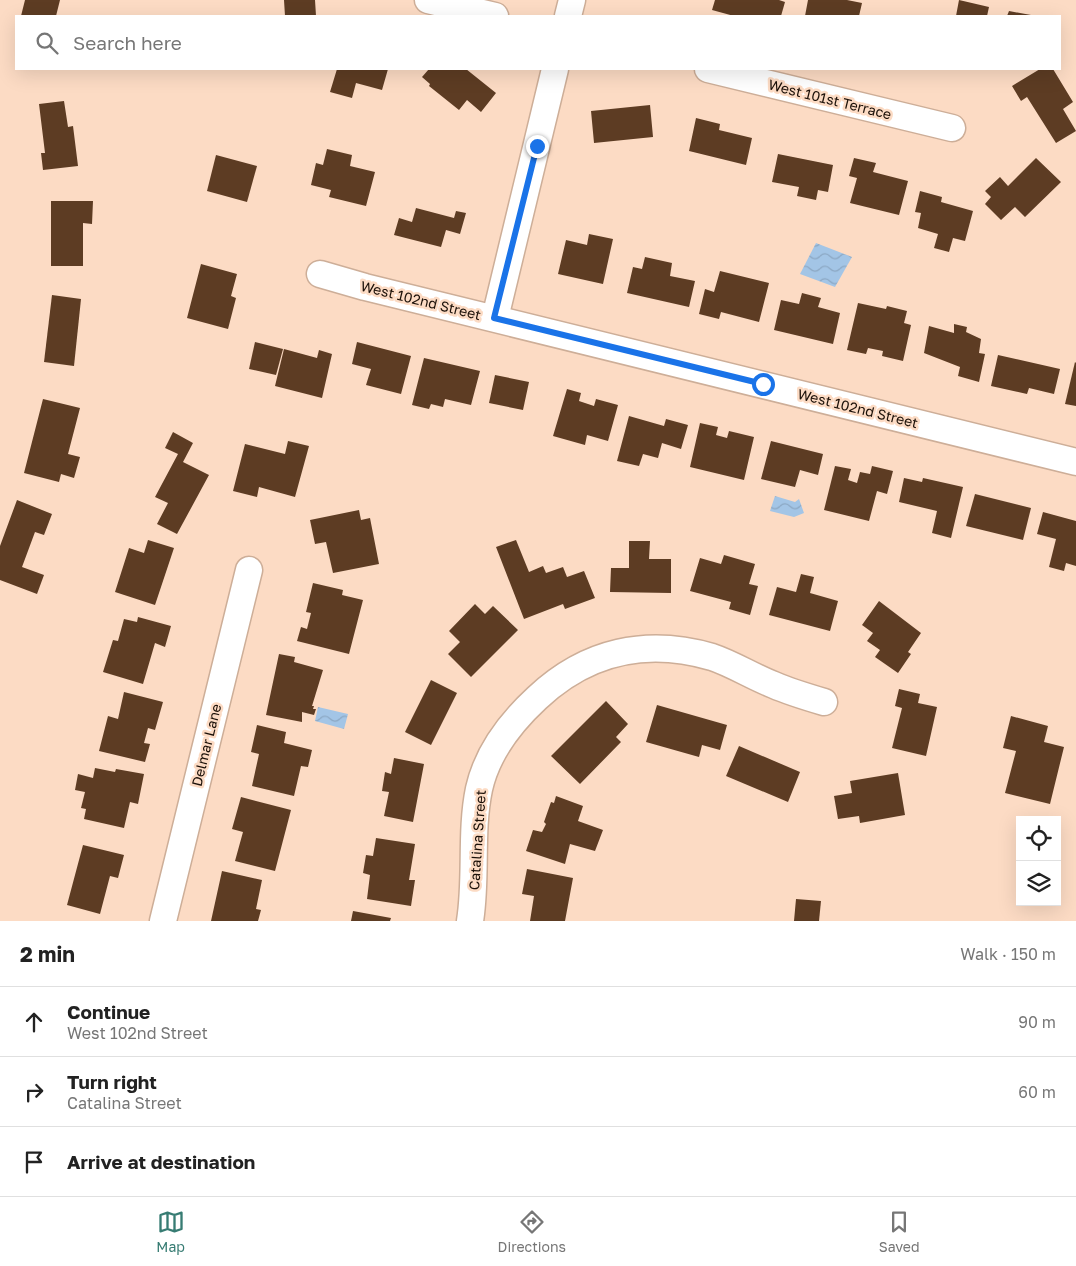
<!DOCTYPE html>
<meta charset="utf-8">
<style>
body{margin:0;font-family:"Golos Text",sans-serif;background:#f6f6f6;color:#222}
.controls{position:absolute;right:15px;bottom:15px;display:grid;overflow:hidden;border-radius:0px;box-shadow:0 5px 20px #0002}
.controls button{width:45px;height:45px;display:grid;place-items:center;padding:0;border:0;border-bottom:1px solid #e0e0e0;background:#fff;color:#222;font:25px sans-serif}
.stop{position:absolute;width:15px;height:15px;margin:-11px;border:4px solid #1a73e8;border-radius:50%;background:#fff}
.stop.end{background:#1a73e8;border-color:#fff;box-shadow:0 1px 5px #0008}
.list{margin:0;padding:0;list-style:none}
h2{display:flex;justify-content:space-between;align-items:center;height:65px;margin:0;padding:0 20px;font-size:21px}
h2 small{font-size:16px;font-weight:400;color:#767676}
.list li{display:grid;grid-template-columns:32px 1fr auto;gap:15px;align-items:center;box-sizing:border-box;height:70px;padding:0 20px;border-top:1px solid #e0e0e0}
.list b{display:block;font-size:19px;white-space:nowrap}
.list p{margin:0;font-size:16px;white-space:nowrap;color:#767676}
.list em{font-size:16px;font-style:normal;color:#767676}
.icon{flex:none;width:28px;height:28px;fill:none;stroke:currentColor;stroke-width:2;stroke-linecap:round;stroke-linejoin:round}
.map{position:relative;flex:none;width:1076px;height:921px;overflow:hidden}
.search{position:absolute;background:#fff;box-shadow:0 5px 20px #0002;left:15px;right:15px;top:15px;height:55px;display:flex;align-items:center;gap:12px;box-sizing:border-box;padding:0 18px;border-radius:0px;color:#767676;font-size:19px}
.sheet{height:275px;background:#fff}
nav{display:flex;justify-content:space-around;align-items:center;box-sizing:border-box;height:70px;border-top:1px solid #e0e0e0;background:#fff;font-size:14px;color:#767676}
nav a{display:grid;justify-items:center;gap:2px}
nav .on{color:#377c73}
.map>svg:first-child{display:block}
.water{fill:url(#water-waves)}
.building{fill:#5d3c23}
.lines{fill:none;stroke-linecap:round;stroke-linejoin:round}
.minor-casing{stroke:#cdae98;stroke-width:29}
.minor{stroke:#fff;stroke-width:26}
.route{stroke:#1a73e8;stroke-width:6}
.labels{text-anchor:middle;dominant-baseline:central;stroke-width:5;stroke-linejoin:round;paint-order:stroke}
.street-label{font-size:14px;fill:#1b1008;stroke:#fcdbc4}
</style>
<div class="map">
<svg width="1076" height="921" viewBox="0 0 1076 921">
<defs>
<pattern id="water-waves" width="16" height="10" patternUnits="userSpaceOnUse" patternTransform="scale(1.25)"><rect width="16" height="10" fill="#a3c5e6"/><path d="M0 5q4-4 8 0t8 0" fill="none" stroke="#8ca8c4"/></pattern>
</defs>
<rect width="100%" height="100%" fill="#fcdbc4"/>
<g class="water">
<polygon points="816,243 852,257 835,287 800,274"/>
<polygon points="775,496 795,502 799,499 804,513 794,517 770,511"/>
<polygon points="318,707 348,714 344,729 315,721"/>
</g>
<g class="building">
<polygon points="25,0 60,0 56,16 21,16"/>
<polygon points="284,0 315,0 316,16 285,16"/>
<polygon points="715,0 779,0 785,2 781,16 734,16 712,10"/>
<polygon points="808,0 847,0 862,3 859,16 805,16"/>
<polygon points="959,0 989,7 987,16 956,16"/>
<polygon points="1009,11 1031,15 1031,16 1007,16"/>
<polygon points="337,69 388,69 382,90 356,83 352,98 330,92"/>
<polygon points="429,69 466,69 496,93 481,112 467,100 459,110 429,86 430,84 422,77"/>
<polygon points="1040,69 1053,69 1073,102 1063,109 1076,131 1056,143 1027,97 1021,101 1012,86"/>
<polygon points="64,101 68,127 73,126 78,166 43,170 41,153 45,153 39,104"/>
<polygon points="650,105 653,137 594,143 591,111"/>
<polygon points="696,118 720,124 719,130 752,138 746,165 689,151"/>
<polygon points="327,149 352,155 350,166 375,172 366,206 329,197 331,190 311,185 316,163 323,165"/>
<polygon points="778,154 833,165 828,192 818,190 816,200 797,196 799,187 772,182"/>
<polygon points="216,155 257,166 247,202 207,191"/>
<polygon points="854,158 876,163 873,172 908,181 899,215 850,203 857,178 849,176"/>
<polygon points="1036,158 1061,182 1025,217 1015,207 1001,220 985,204 991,197 985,191 1000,177 1008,186"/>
<polygon points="920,191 942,197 941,202 973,211 965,241 953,238 949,252 934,248 938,234 918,228 921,213 915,212"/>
<polygon points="51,201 93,201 92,224 83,223 83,266 51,266"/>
<polygon points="416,208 454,218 456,211 466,213 460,234 446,230 441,247 394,235 399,218 412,222"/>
<polygon points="589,234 613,239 603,284 558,274 566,240 587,245"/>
<polygon points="645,257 672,263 670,276 695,281 689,307 627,293 633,267 642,269"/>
<polygon points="201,264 237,274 231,296 236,298 228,329 187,318"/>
<polygon points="720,271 769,283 759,322 721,312 719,319 699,314 705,289 714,292"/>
<polygon points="802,293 821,298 818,307 840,313 833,344 774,330 781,300 799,304"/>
<polygon points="52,295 81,299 74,366 44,362"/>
<polygon points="858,303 886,309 887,306 907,311 904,323 911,325 903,361 882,356 883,351 868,348 866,354 847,350"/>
<polygon points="954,324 967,327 966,332 981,339 979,353 985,354 979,382 958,376 960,367 924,353 929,326 954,333"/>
<polygon points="255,342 283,349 276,375 249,369"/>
<polygon points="357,342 411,356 401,394 366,385 371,369 352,364"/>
<polygon points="284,349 317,358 319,350 332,354 322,398 275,386"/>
<polygon points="998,355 1060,369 1054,394 1029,388 1027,394 991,386"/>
<polygon points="424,358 480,371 471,405 445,399 443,407 431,404 429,409 412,405"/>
<polygon points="1075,362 1076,363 1076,406 1065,404"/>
<polygon points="495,375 529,382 523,410 489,403"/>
<polygon points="567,389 581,393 579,401 594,406 596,399 618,405 608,441 587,435 585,445 553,436"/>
<polygon points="43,399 80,408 68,454 80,457 74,478 61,474 59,482 24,473"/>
<polygon points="629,416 664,426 666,419 688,425 681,449 662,443 658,458 643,454 639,466 617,461"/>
<polygon points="700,423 718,427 716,435 727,438 729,431 754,437 744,480 690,467"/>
<polygon points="173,432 193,443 183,462 209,475 177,534 157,524 168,503 155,497 178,454 165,448"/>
<polygon points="288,441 309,446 295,497 259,487 257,497 233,491 245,444 285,454"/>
<polygon points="771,441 823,454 818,475 800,470 795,487 761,479"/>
<polygon points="835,466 851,469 848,480 857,483 860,472 870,474 872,466 893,471 887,494 877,491 869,521 824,510"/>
<polygon points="904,478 922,482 923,478 963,487 951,538 932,533 937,511 899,502"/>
<polygon points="975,494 1031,508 1023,540 966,526"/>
<polygon points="17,500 52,514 44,535 35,532 22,567 44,575 37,594 0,580 0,546"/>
<polygon points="359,510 361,520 370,518 379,564 333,573 326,542 315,544 310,520"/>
<polygon points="1043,512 1076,521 1076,566 1066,563 1064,571 1049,567 1056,539 1037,534"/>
<polygon points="148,540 174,548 155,605 115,592 129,548 144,553"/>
<polygon points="516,540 529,572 543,566 546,573 563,567 567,577 584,571 595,598 565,609 563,604 524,619 496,547"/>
<polygon points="629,541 650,541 649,559 671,559 671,593 610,592 611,568 629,568"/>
<polygon points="724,555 755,564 749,584 758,586 750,615 729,609 731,602 690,591 700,558 721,564"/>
<polygon points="801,574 814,577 810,593 838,601 830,631 769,615 777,587 796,592"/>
<polygon points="313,583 343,590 342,595 363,600 349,654 297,641 301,627 307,629 311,613 306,612"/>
<polygon points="879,601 921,633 908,652 911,654 898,673 875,657 880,650 867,641 873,633 862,625"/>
<polygon points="475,604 485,614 493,606 518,630 471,677 448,654 460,642 449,631"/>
<polygon points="138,617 171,626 165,647 155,643 143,684 103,672 113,640 118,641 124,619 137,622"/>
<polygon points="279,654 295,657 294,662 323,670 312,706 314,706 313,709 316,709 314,715 302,712 302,722 266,715"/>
<polygon points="431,680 457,693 431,745 405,732"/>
<polygon points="899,689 920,694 918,703 937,707 926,756 892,748 902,708 895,706"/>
<polygon points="124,692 163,702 155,730 148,728 144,743 150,744 145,762 99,751 108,716 118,719"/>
<polygon points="606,701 628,724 616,737 621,742 580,784 551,756"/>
<polygon points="657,705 727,725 720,750 702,745 699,757 646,742"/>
<polygon points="1011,716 1048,726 1044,742 1064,747 1050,804 1005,793 1016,751 1003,748"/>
<polygon points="257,725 286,732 284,743 312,750 308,767 301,766 294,796 252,786 259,754 251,752"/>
<polygon points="739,746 800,772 788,802 726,776"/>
<polygon points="394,758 424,764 413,822 384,816 389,792 382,791 385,772 391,774"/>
<polygon points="95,768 115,772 116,769 144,774 138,804 130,802 124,828 84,819 86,809 81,808 85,792 75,790 78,774 93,778"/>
<polygon points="898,773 905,815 860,823 859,816 838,819 834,796 852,793 850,781"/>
<polygon points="556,796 583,806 578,821 603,830 595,851 570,844 565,864 526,851 533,830 542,832 546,824 544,822 551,802 554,803"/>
<polygon points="241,797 291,810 275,871 235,861 243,832 232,829"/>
<polygon points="376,838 415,844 409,880 415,880 411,906 367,899 370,875 363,873 366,855 373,856"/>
<polygon points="83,845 124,855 118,878 110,876 100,914 67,905"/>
<polygon points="527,869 573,878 565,921 530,921 534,896 522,894"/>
<polygon points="222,871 262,880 256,909 261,910 258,921 211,921"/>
<polygon points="796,899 821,901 819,921 794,921"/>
<polygon points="353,911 391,918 390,921 351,921"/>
</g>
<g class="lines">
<defs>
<g id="minor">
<polyline points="428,0 495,16"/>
<polyline points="568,16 572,0"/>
<polyline points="708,69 952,128"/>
<polyline points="320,274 365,287 1076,462"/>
<polyline points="495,318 555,69"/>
<polyline points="163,921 249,570"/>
<path d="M470,921C477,878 470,832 479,789C487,753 511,722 537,698C587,651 647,638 712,657C733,664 753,677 774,685C790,692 807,697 824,702"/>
</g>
</defs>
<use href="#minor" class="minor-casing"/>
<use href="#minor" class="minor"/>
</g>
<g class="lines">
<polyline class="route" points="537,146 494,318 763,384"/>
</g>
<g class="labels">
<g class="street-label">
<text transform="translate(830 99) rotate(14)">West 101st Terrace</text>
<text transform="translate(421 300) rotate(14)">West 102nd Street</text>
<text transform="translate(858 408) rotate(14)">West 102nd Street</text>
<text transform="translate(206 745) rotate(-76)">Delmar Lane</text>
<text transform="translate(477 840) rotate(-86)">Catalina Street</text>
</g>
</g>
</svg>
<div class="controls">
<button><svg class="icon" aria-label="locate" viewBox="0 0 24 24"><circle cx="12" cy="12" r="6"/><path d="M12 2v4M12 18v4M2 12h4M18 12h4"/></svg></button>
<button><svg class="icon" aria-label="layers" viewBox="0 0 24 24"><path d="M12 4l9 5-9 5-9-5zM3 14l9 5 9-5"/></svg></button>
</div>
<div class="stop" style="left:763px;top:384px"></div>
<div class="stop end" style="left:537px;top:146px"></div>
<div class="search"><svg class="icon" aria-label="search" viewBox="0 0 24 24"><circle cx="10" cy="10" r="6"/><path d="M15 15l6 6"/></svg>Search here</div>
</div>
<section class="sheet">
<h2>2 min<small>Walk · 150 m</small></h2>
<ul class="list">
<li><svg class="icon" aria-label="ahead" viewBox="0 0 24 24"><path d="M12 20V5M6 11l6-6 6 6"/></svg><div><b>Continue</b><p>West 102nd Street</p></div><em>90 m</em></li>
<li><svg class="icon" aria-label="right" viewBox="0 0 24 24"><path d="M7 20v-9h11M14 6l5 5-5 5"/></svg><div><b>Turn right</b><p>Catalina Street</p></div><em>60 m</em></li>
<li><svg class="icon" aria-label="arrive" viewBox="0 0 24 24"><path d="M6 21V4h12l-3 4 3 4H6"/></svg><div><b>Arrive at destination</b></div></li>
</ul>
</section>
<nav>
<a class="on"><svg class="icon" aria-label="map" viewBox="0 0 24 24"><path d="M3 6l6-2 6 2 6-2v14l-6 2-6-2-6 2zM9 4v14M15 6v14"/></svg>Map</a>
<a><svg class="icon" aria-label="directions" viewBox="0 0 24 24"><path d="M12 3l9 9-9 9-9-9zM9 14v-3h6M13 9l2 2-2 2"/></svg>Directions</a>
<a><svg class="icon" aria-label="saved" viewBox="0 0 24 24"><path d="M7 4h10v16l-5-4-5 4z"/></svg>Saved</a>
</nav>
